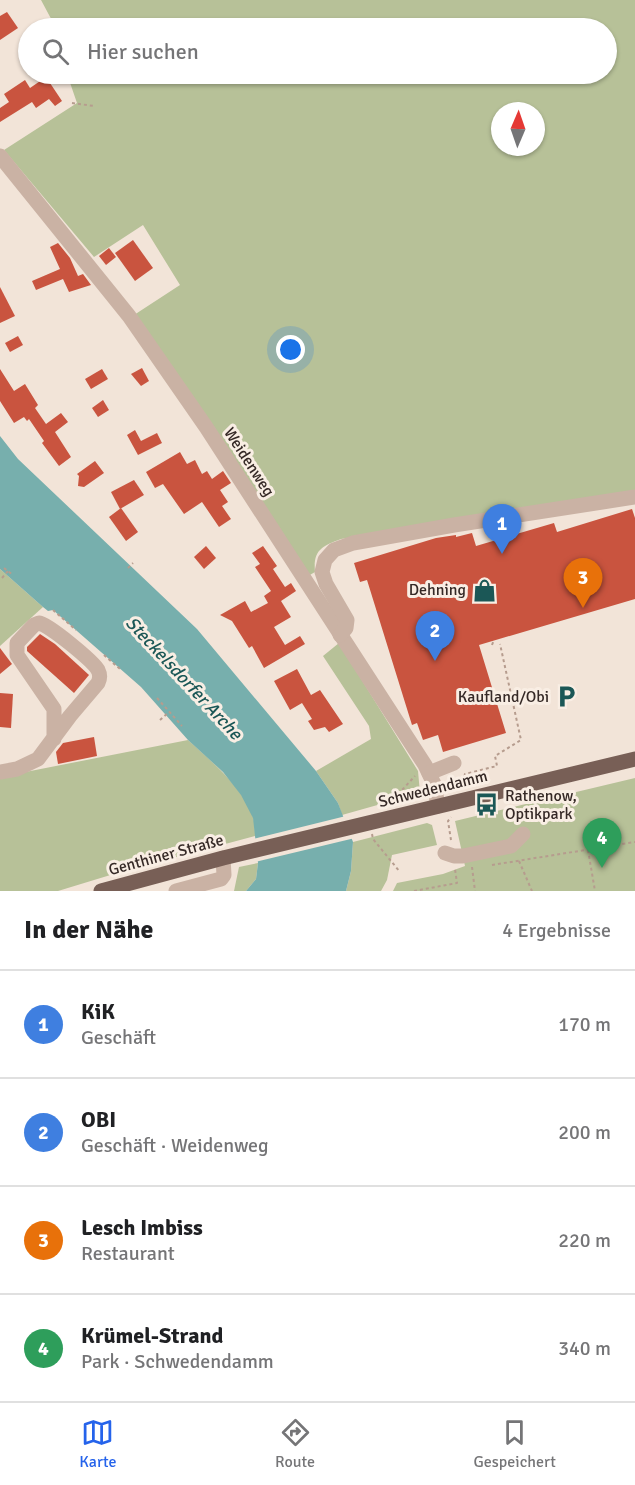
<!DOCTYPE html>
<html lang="de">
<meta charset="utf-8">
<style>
body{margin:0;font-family:Signika,sans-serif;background:#f6f6f6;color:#202124}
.compass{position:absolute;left:491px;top:102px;width:54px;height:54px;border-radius:50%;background:#fff;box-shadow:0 2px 4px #0004;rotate:2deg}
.you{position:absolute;left:291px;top:350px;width:21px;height:21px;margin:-15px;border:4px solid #fff;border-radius:50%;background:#1a73e8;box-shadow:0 0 0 9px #1a73e833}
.badge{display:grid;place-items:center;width:39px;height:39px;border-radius:50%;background:#2563eb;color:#fff;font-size:20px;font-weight:700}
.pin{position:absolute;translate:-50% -50px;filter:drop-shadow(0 2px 3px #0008)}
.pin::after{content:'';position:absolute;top:32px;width:21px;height:18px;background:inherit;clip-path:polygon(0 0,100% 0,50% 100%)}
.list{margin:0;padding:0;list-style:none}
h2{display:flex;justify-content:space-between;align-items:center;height:78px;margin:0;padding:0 24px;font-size:26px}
h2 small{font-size:20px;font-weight:400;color:#757577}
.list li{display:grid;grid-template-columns:39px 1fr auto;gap:18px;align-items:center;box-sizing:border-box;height:108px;padding:0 24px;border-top:2px solid #e0e0e0}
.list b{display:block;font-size:22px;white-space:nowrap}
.list p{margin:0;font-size:20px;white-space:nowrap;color:#757577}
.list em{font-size:20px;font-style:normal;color:#757577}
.icon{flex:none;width:33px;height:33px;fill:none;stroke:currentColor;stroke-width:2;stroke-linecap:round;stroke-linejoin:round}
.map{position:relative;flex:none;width:635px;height:891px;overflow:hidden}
.search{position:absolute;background:#fff;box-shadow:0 2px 4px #0004;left:18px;right:18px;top:18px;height:66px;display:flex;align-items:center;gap:15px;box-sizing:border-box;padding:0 21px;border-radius:33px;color:#757577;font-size:22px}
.sheet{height:510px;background:#fff}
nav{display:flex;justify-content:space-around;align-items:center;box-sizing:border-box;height:84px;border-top:2px solid #e0e0e0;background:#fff;font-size:16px;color:#757577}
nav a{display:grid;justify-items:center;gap:3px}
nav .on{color:#2563eb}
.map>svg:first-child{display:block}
.green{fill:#b7c198;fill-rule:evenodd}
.water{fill:#77afad}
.pier{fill:#f2e4d8}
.building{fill:#c9543f}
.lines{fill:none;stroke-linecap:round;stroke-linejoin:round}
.path{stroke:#b69c8e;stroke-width:2;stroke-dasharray:3 3;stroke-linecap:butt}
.minor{stroke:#cab2a4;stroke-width:15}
.major{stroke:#785f56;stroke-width:15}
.labels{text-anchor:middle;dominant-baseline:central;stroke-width:6;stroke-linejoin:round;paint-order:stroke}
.street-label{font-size:16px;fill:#352926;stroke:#f9eee4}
.poi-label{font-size:16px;fill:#352926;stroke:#f9eee4;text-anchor:end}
.water-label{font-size:18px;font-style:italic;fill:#1b5756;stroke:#f9eee4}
</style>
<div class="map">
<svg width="635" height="891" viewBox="0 0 635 891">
<rect width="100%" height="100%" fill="#f2e4d8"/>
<g class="green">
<path d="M41,0H635V492L341,539C322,546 313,550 315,572L308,576L134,315L180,285L143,225L94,257L4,150L77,103L67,74H606V28H56ZM500,111H536V147H500Z"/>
<polygon points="0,569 43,607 0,646"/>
<polygon points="339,643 418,771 420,793 342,815 338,803 316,771 371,739 369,726 323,656"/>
<path d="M188,740C212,762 242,786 253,817C255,823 255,830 255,836L117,873L58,891H0V777Z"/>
<polygon points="635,778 635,891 393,891 397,883 443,874 465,866 455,821"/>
<polygon points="427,823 432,825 437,845 392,855 387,880 381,891 346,891 351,871 353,842"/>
<polygon points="258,863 256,879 246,891 234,891 239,867"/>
</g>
<polygon class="water" points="0,436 18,459 197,629 316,771 338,803 353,842 351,871 346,891 246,891 256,879 258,863 253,818 241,795 223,772 188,740 141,687 53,610 48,611 43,607 0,569"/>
<polygon class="pier" points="346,816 355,838 255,862 253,839"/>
<g class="building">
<polygon points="7,12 18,28 0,40 0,16"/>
<polygon points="46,77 62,101 55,106 49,99 36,108 32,102 0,122 0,108 9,102 4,94 25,80 30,88"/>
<polygon points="133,240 153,268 135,281 115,253"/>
<polygon points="58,243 70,258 78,276 83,274 91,285 69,292 63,279 36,290 32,281 60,269 50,247"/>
<polygon points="109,248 116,257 106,265 99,256"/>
<polygon points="0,287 15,316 0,323"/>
<polygon points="18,336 23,345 10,352 5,343"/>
<polygon points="142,368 149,381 141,386 131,374"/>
<polygon points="0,369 14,391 25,384 38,405 35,408 46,424 61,413 68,422 55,432 71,457 59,466 42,443 44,441 29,419 27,421 24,417 14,423 0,401"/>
<polygon points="102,369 108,379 91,389 85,379"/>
<polygon points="103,400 109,410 98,417 92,408"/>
<polygon points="135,430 141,441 157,433 162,443 138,455 127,435"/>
<polygon points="180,452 187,464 195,460 202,474 207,471 212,479 223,471 231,483 220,490 228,502 222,506 231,519 219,527 202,502 184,514 163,484 155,488 146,472"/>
<polygon points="95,461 104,473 84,487 78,486 79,476 77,474"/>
<polygon points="134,480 144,495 120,509 111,492"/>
<polygon points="121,508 138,532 126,541 109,517"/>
<polygon points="632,509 635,518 635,599 479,645 506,733 443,752 438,735 423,740 417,723 412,725 367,580 360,582 354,563 436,538 456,535 456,537 472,533 476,546 554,523 557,532"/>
<polygon points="206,546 216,558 204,569 194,557"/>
<polygon points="263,546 277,566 273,569 285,587 291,583 296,591 281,601 291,617 274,627 285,645 300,636 305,644 264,668 252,646 249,648 232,621 220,615 245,601 251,612 268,603 264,596 271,591 255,567 260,564 252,553"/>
<polygon points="40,634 55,644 89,675 74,693 27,651 27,647"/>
<polygon points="0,648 12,664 0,674"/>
<polygon points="297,669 311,695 320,690 343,724 329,732 325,727 314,730 308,721 312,719 302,703 290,710 274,681"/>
<polygon points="0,693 13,694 11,728 0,727"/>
<polygon points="94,737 97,756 58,764 56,752 63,743"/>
</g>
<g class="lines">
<g class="path">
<polyline points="72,103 94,106"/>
<polyline points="4,568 13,575"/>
<polyline points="128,568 133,563"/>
<polyline points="2,578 8,571"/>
<polyline points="53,610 76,630"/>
<polyline points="492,645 494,640"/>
<polyline points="104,655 120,669"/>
<polyline points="157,698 182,726"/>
<polyline points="160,720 169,712"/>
<polyline points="461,788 465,774 497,766 495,756 521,740 500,644"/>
<polyline points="390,803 415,776"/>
<polyline points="372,834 373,839 400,872"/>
<polyline points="451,840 448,821 451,817"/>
<polyline points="588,850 595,891"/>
<polyline points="519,861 532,891"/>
<polyline points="492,865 635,842"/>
<polyline points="472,867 475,891"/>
<polyline points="414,891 457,883 455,869"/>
</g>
<g class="minor">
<polyline points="0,156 129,316 206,427 425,765 434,784 438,806"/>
<polyline points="340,635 346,628 347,620 326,584 322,572 325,560 334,550 353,543 454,525 635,497"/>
<path d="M0,772L17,769L38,759L70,716L98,683C100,679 100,674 98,670C93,661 48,624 39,623L34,625L17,643V655L54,709V739"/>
<polyline points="429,773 454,763"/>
<polyline points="445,853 454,856 463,856 511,846 523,834"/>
<polyline points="176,891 221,879 224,875 223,858"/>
</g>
<polyline class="major" points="101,891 223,858 635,759"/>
</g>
<defs>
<symbol id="shop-bare" viewBox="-9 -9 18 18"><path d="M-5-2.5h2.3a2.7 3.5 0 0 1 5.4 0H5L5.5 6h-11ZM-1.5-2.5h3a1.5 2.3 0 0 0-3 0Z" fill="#1b5756" stroke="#f9eee4" stroke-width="2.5" paint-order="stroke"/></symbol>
<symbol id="parking-bare" viewBox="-9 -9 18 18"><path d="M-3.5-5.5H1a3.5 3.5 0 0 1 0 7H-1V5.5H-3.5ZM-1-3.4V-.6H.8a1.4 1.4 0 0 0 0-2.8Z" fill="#1b5756" stroke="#f9eee4" stroke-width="2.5" paint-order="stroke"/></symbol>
<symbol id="bus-bare" viewBox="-9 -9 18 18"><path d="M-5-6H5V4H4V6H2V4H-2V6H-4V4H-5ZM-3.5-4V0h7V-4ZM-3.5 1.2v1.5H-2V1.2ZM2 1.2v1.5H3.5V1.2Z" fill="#1b5756" stroke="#f9eee4" stroke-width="2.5" paint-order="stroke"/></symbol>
</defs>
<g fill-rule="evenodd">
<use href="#shop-bare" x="468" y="574" width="33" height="33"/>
<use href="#parking-bare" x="550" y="680" width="33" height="33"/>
<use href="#bus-bare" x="470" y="788" width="33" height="33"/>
</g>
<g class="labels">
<g class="street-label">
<text transform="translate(249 462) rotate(57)">Weidenweg</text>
<text transform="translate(433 789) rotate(-14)">Schwedendamm</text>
<text transform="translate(166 855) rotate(-15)">Genthiner Straße</text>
</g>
<g class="poi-label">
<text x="466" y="590">Dehning</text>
<text x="549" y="697">Kaufland/Obi</text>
<text x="505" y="796" text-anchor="start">Rathenow,<tspan x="505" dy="18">Optikpark</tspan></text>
</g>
<g class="water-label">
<text transform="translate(184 678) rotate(47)">Steckelsdorfer Arche</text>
</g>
</g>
</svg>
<svg class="compass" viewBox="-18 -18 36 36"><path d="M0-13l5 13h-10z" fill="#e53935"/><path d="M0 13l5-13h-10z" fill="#757577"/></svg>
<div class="you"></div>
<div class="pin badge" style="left:502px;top:554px;background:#3f7fe0">1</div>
<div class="pin badge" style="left:435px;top:661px;background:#3f7fe0">2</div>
<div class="pin badge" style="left:583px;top:608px;background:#e8710a">3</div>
<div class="pin badge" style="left:602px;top:868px;background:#2e9e5b">4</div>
<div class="search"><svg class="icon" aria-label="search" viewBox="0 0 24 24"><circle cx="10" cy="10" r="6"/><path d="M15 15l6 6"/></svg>Hier suchen</div>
</div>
<section class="sheet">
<h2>In der Nähe<small>4 Ergebnisse</small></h2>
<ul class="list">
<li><span class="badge" style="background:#3f7fe0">1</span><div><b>KiK</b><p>Geschäft</p></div><em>170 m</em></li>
<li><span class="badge" style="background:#3f7fe0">2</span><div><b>OBI</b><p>Geschäft · Weidenweg</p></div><em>200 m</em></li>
<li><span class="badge" style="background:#e8710a">3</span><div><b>Lesch Imbiss</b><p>Restaurant</p></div><em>220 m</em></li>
<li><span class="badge" style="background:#2e9e5b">4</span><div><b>Krümel-Strand</b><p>Park · Schwedendamm</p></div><em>340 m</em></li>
</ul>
</section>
<nav>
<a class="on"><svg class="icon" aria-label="map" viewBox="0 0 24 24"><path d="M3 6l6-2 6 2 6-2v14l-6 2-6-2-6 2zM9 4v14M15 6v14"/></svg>Karte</a>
<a><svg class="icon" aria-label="directions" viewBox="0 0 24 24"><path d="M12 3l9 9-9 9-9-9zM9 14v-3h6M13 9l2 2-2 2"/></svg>Route</a>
<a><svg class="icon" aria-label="saved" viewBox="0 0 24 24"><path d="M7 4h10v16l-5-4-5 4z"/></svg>Gespeichert</a>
</nav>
